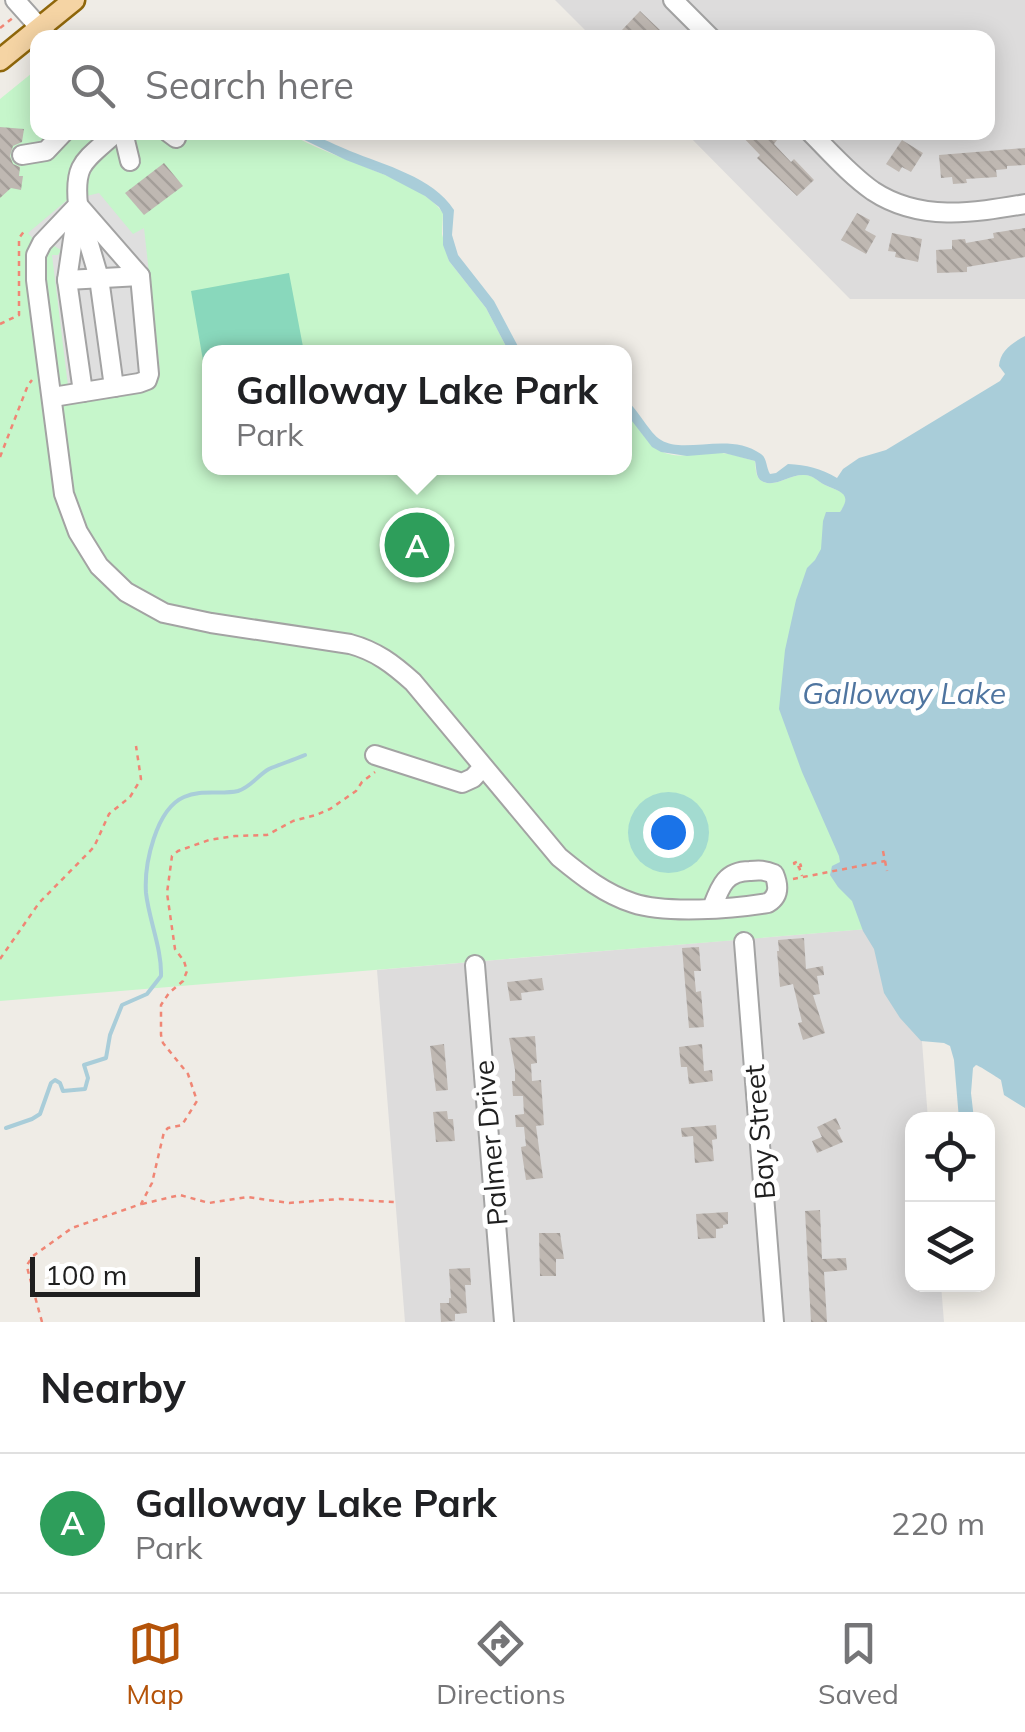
<!DOCTYPE html>
<style>
body{margin:0;font-family:Mulish,sans-serif;background:#f2f2f2;color:#202124}
.controls{position:absolute;right:30px;bottom:30px;display:grid;overflow:hidden;border-radius:20px;box-shadow:0 5px 25px #0003}
.controls button{width:90px;height:90px;display:grid;place-items:center;padding:0;border:0;border-bottom:2px solid #e0e0e0;background:#fff;color:#202124;font:50px sans-serif}
.scale{position:absolute;left:30px;bottom:25px;width:170px;box-sizing:border-box;padding-left:10px;border:5px solid #1f1f1f;border-top:0;font-size:28px;line-height:35px;white-space:nowrap;color:#1f1f1f;-webkit-text-stroke:8px #fff;paint-order:stroke}
.you{position:absolute;left:668px;top:832px;width:35px;height:35px;margin:-25px;border:8px solid #fff;border-radius:50%;background:#1a73e8;box-shadow:0 0 0 15px #1a73e833}
.badge{display:grid;place-items:center;width:65px;height:65px;border-radius:50%;background:#b45309;color:#fff;font-size:32px;font-weight:700}
.pin{position:absolute;translate:-50% -50%;border:5px solid #fff;box-shadow:0 2px 10px #0006}
.popup{position:absolute;left:202px;top:345px;width:430px;height:130px;box-sizing:border-box;display:grid;place-content:center;border-radius:20px;background:#fff;filter:drop-shadow(0 2px 8px #0005);font-size:32px;white-space:nowrap;color:#757577}
.popup b{font-size:38px;color:#202124}
.popup::after{content:'';position:absolute;left:50%;top:100%;margin-left:-20px;border:20px solid transparent;border-top-color:#fff}
.list{margin:0;padding:0;list-style:none}
h2{display:flex;justify-content:space-between;align-items:center;height:130px;margin:0;padding:0 40px;font-size:42px}
h2 small{font-size:32px;font-weight:400;color:#757577}
.list li{display:grid;grid-template-columns:65px 1fr auto;gap:30px;align-items:center;box-sizing:border-box;height:140px;padding:0 40px;border-top:2px solid #e0e0e0}
.list b{display:block;font-size:38px;white-space:nowrap}
.list p{margin:0;font-size:32px;white-space:nowrap;color:#757577}
.list em{font-size:32px;font-style:normal;color:#757577}
.icon{flex:none;width:55px;height:55px;fill:none;stroke:currentColor;stroke-width:2;stroke-linecap:round;stroke-linejoin:round}
.map{position:relative;flex:none;width:1025px;height:1322px;overflow:hidden}
.search{position:absolute;background:#fff;box-shadow:0 5px 25px #0003;left:30px;right:30px;top:30px;height:110px;display:flex;align-items:center;gap:25px;box-sizing:border-box;padding:0 35px;border-radius:20px;color:#757577;font-size:38px}
.sheet{height:270px;background:#fff}
nav{display:flex;justify-content:space-around;align-items:center;box-sizing:border-box;height:140px;border-top:2px solid #e0e0e0;background:#fff;font-size:28px;color:#757577}
nav a{display:grid;justify-items:center;gap:5px}
nav .on{color:#b45309}
.map>svg:first-child{display:block}
.residential{fill:#dddcdc}
.park{fill:#c6f6cb}
.pitch{fill:#89d8bc}
.parking{fill:#dfdfdf}
.water{fill:#a9cdd9}
.lines{fill:none;stroke-linecap:round;stroke-linejoin:round}
.stream{stroke:#a9cdd9;stroke-width:4}
.building{fill:url(#building-back-hatch)}
.minor-casing{stroke:#a3a3a3;stroke-width:22}
.major-casing{stroke:#8f670b;stroke-width:25}
.path{stroke:#f08675;stroke-width:2.5;stroke-dasharray:5 5;stroke-linecap:butt}
.minor{stroke:#fff;stroke-width:18}
.major{stroke:#f5d4a4;stroke-width:20}
.labels{text-anchor:middle;dominant-baseline:central;stroke-width:10;stroke-linejoin:round;paint-order:stroke}
.street-label{font-size:28px;fill:#1f1f1f;stroke:#fff}
.water-label{font-size:30px;font-style:italic;fill:#4f75a0;stroke:#fff}
</style>
<div class="map">
<svg width="1025" height="1322" viewBox="0 0 1025 1322">
<defs>
<pattern id="building-back-hatch" width="6" height="6" patternUnits="userSpaceOnUse" patternTransform="scale(2.5)"><rect width="6" height="6" fill="#bfb8b2"/><path d="M-1 5l2 2M0 0l6 6M5-1l2 2" fill="none" stroke="#a49e99"/></pattern>
</defs>
<rect width="100%" height="100%" fill="#efece6"/>
<g class="residential">
<polygon points="555,0 1025,0 1025,299 850,299 686,133 988,132 988,38 592,37"/>
<polygon points="913,925 928,1119 912,1120 912,1284 941,1285 944,1322 405,1322 377,970"/>
</g>
<path class="park" d="M37,69L38,132L290,133C328,159 420,178 443,213L442,234L449,261L486,308L509,352H210V468H624L625,412C637,423 643,439 657,449C677,462 701,451 722,453C733,454 744,458 755,461C756,469 755,479 764,482C776,487 791,474 804,475C814,475 817,481 825,485C840,492 854,493 840,512L1025,916L0,1001V99Z"/>
<polygon class="pitch" points="289,273 304,352 210,352 209,395 191,291"/>
<polygon class="parking" points="99,193 133,234 144,228 160,372 68,386 52,255 58,255 61,250 54,246 46,253 28,233 66,201"/>
<g class="water">
<path d="M290,133C312,132 329,142 350,151C384,165 433,177 454,210L452,235L458,255L494,301L521,352H509L486,308L449,261L443,245V214L439,207L425,196L385,175L346,160Z"/>
<path d="M1025,336V1108L1004,1095L1001,1080C997,1077 978,1065 976,1065L973,1068L971,1093L974,1119H959L954,1060L950,1046L944,1043L921,1041L900,1018L884,993L874,949L863,931L852,901L838,887L830,875L832,866L840,862L839,856L802,772L779,709L785,650L796,600L807,568L815,560L821,549L823,521L826,512H840C853,493 840,492 825,485C817,481 813,475 804,475C791,474 776,487 764,482C755,479 757,469 755,461L724,453L687,456L661,452L652,447L625,412V399C639,410 649,433 661,440C685,455 729,431 761,454C767,458 766,467 770,474L776,473L788,464C807,465 820,468 837,478L843,469L859,458L886,450L1000,381L1005,374L999,366C1000,351 1012,343 1025,336Z"/>
</g>
<g class="lines">
<path class="stream" d="M6,1128L32,1119L40,1114L51,1083L55,1080L60,1083L63,1091L85,1089L88,1078L84,1065L106,1058L110,1035L122,1005L147,994L161,976C162,949 149,920 146,893C144,864 156,809 184,797C201,789 221,795 238,791C251,787 258,775 269,769C281,764 293,760 305,755"/>
</g>
<g class="building">
<polygon points="640,11 661,31 655,38 630,38 622,30"/>
<polygon points="0,127 24,129 22,142 13,146 10,156 13,164 20,167 19,176 23,176 21,190 11,188 0,198"/>
<polygon points="738,132 770,132 777,140 774,144 791,162 794,159 814,180 797,196 757,158 760,155"/>
<polygon points="902,140 923,153 911,172 902,167 899,172 886,164"/>
<polygon points="1025,148 1025,165 1007,166 1007,169 996,170 997,177 966,179 967,183 953,184 952,177 941,178 939,155"/>
<polygon points="164,163 183,186 144,215 125,193"/>
<polygon points="857,213 870,220 865,230 876,236 866,254 841,240"/>
<polygon points="1025,228 1025,257 967,267 967,272 937,273 936,250 952,249 952,240 965,239 966,243 994,238 993,233"/>
<polygon points="892,233 922,239 918,262 895,257 896,252 888,251"/>
<polygon points="804,938 806,969 823,966 824,975 817,976 820,994 813,995 825,1033 803,1040 798,1023 802,1022 793,984 780,987 777,951 779,951 778,940"/>
<polygon points="699,947 701,971 694,971 696,992 701,991 704,1027 689,1028 682,948"/>
<polygon points="542,978 544,990 521,993 522,1000 510,1001 507,982"/>
<polygon points="535,1036 537,1063 531,1064 532,1081 541,1080 544,1125 536,1126 543,1178 526,1180 521,1147 526,1146 524,1127 516,1127 515,1115 524,1114 523,1096 513,1096 512,1081 515,1081 515,1070 509,1038"/>
<polygon points="444,1044 448,1090 436,1091 430,1046"/>
<polygon points="702,1044 704,1071 712,1070 713,1081 689,1084 687,1067 681,1067 679,1047"/>
<polygon points="447,1111 448,1119 453,1119 455,1141 436,1142 433,1112"/>
<polygon points="836,1118 841,1129 837,1130 843,1142 817,1153 812,1141 822,1137 817,1127"/>
<polygon points="716,1125 717,1139 712,1140 714,1161 695,1163 693,1136 682,1137 681,1128"/>
<polygon points="820,1210 822,1259 846,1258 847,1270 824,1272 827,1322 811,1322 805,1211"/>
<polygon points="728,1212 728,1224 723,1225 723,1228 716,1229 716,1238 698,1239 696,1214"/>
<polygon points="539,1233 560,1233 564,1259 556,1259 556,1276 540,1276"/>
<polygon points="470,1268 471,1285 465,1285 467,1313 455,1314 455,1321 441,1322 440,1303 449,1303 449,1298 451,1298 449,1269"/>
</g>
<g class="lines">
<defs>
<g id="minor">
<polyline points="15,0 49,38"/>
<polyline points="673,0 711,38"/>
<path d="M112,132L111,137C83,162 74,165 78,205L42,243L36,255V280L64,494L78,532L99,566L126,592L164,613L211,623L350,644C376,651 393,664 413,682L559,857C582,876 605,894 633,903C666,914 732,909 768,903C779,896 779,886 774,874C765,870 759,870 750,871C725,871 720,887 712,908"/>
<polyline points="123,132 130,161"/>
<polyline points="168,132 176,138"/>
<path d="M810,132C830,152 850,175 873,191C920,222 973,213 1025,204"/>
<polyline points="22,155 46,151 64,132"/>
<polyline points="78,205 67,280 83,392"/>
<polyline points="79,210 99,278 114,387"/>
<polyline points="67,280 140,276"/>
<polyline points="53,397 139,383 147,380 149,374 140,276 78,205"/>
<polyline points="375,755 462,783 473,778 483,767"/>
<polyline points="744,942 774,1322"/>
<polyline points="475,965 504,1322"/>
</g>
<polyline id="major" points="0,60 74,0"/>
</defs>
<use href="#minor" class="minor-casing"/>
<use href="#major" class="major-casing"/>
<g class="path">
<polyline points="0,28 14,17"/>
<polyline points="0,324 19,315 19,238 25,230"/>
<polyline points="0,457 28,385 32,380"/>
<polyline points="883,851 887,871"/>
<polyline points="799,867 801,866 799,861 794,863 796,868 799,867 802,876"/>
<polyline points="793,879 885,861"/>
<polyline points="0,959 39,903 94,847 109,814 130,797 141,779 136,746"/>
<polyline points="142,1204 180,1195 209,1203 247,1197 289,1203 339,1199 394,1202"/>
<polyline points="42,1322 28,1271 27,1265 33,1256 72,1228 141,1204 152,1183 164,1132 168,1128 182,1125 197,1101 188,1074 163,1043 161,1035 161,1005 169,993 183,981 187,971 184,961 175,949 167,893 172,856 178,851 209,840 235,836 267,835 293,821 316,815 330,809 356,791 362,782 375,772"/>
</g>
<use href="#minor" class="minor"/>
<use href="#major" class="major"/>
</g>
<g class="labels">
<g class="street-label">
<text transform="translate(759 1132) rotate(-95)">Bay Street</text>
<text transform="translate(490 1143) rotate(-95)">Palmer Drive</text>
</g>
<g class="water-label">
<text x="904" y="693">Galloway Lake</text>
</g>
</g>
</svg>
<div class="controls">
<button><svg class="icon" aria-label="locate" viewBox="0 0 24 24"><circle cx="12" cy="12" r="6"/><path d="M12 2v4M12 18v4M2 12h4M18 12h4"/></svg></button>
<button><svg class="icon" aria-label="layers" viewBox="0 0 24 24"><path d="M12 4l9 5-9 5-9-5zM3 14l9 5 9-5"/></svg></button>
</div>
<div class="scale">100 m</div>
<div class="you"></div>
<div class="pin badge" style="left:417px;top:545px;background:#2e9e5b">A</div>
<div class="popup"><b>Galloway Lake Park</b>Park</div>
<div class="search"><svg class="icon" aria-label="search" viewBox="0 0 24 24"><circle cx="10" cy="10" r="6"/><path d="M15 15l6 6"/></svg>Search here</div>
</div>
<section class="sheet">
<h2>Nearby<small></small></h2>
<ul class="list">
<li><span class="badge" style="background:#2e9e5b">A</span><div><b>Galloway Lake Park</b><p>Park</p></div><em>220 m</em></li>
</ul>
</section>
<nav>
<a class="on"><svg class="icon" aria-label="map" viewBox="0 0 24 24"><path d="M3 6l6-2 6 2 6-2v14l-6 2-6-2-6 2zM9 4v14M15 6v14"/></svg>Map</a>
<a><svg class="icon" aria-label="directions" viewBox="0 0 24 24"><path d="M12 3l9 9-9 9-9-9zM9 14v-3h6M13 9l2 2-2 2"/></svg>Directions</a>
<a><svg class="icon" aria-label="saved" viewBox="0 0 24 24"><path d="M7 4h10v16l-5-4-5 4z"/></svg>Saved</a>
</nav>
